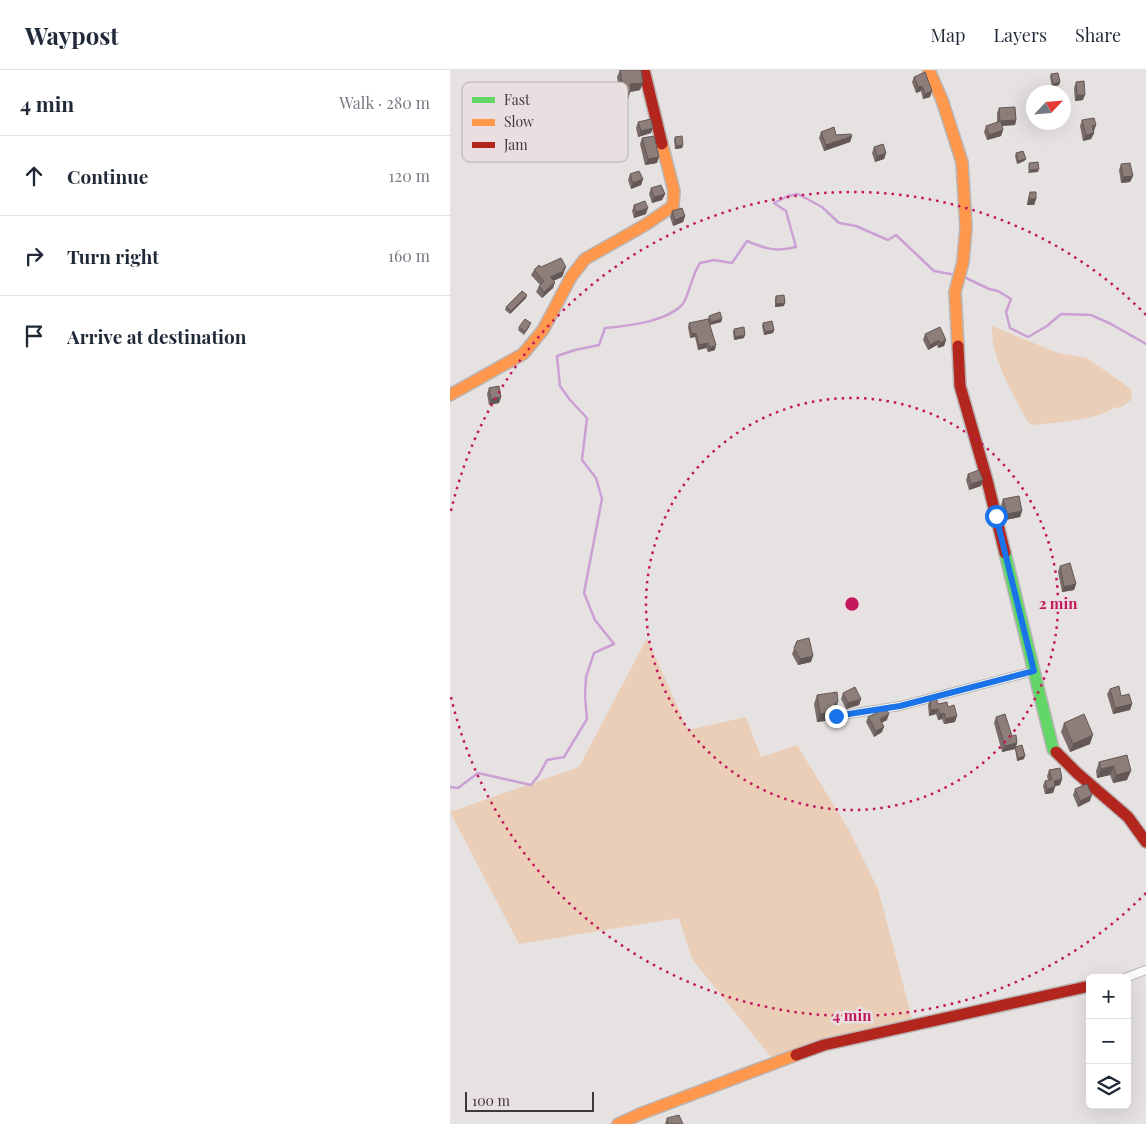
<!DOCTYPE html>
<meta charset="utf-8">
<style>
body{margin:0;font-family:"Playfair Display",serif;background:#f6f6f7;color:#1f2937}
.controls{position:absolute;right:15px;bottom:15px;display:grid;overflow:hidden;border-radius:8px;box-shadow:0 5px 20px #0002}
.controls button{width:45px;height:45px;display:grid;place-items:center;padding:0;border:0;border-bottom:1px solid #e0e1e3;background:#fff;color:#1f2937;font:25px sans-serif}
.compass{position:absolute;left:576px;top:15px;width:45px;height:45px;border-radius:50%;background:#fff;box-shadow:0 5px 20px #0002;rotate:64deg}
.scale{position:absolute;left:15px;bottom:12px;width:129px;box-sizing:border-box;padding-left:5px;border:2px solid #3d3939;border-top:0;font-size:14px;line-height:18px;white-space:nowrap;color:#3d3939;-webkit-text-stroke:4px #eadfe0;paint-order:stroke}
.stop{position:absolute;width:15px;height:15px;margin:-11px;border:4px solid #1a73e8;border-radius:50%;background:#fff}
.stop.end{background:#1a73e8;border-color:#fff;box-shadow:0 1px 5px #0008}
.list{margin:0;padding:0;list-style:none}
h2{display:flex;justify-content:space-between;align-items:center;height:65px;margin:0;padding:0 20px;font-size:21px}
h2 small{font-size:16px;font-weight:400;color:#747a83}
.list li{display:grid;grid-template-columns:32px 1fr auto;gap:15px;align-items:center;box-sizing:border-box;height:80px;padding:0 20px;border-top:1px solid #e0e1e3}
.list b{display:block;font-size:19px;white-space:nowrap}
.list em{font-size:16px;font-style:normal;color:#747a83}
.icon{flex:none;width:28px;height:28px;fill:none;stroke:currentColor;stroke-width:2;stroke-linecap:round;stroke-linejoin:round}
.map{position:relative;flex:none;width:696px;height:1054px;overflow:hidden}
header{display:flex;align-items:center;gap:30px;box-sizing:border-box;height:70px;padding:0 25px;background:#fff;border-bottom:1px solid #e0e1e3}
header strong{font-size:24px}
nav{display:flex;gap:28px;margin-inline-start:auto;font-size:18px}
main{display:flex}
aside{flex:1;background:#fff}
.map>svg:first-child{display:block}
.green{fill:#ebceb7}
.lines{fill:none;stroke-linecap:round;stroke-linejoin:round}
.stream{stroke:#cba0d4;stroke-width:2.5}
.street-casing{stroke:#b9b5b5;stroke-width:10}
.fast-casing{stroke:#b9b5b5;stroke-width:14}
.slow-casing{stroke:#b9b5b5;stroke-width:14}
.jam-casing{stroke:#b9b5b5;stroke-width:14}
.street{stroke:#fbfbfb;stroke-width:8}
.fast{stroke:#63d668;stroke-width:11}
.slow{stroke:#ff974d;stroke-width:11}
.jam{stroke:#b3261e;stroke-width:11}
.wall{fill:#796c69}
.shaded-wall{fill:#635855}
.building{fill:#8d7e7a;stroke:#635855}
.route{stroke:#1a73e8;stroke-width:6}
.ring{fill:none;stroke:#c2185b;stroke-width:2.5;stroke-dasharray:2.5 5}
.key{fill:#eadfe0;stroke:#b6adae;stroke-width:1}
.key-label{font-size:14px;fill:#3d3939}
.centre{fill:#c2185b;stroke:#eadfe0;stroke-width:2.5}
.ring-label{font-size:15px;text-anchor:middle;font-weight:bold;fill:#c2185b;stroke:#eadfe0;stroke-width:5;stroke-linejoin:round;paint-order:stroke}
</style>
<header>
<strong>Waypost</strong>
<nav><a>Map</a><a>Layers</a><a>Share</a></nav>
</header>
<main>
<aside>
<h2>4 min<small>Walk · 280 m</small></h2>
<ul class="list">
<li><svg class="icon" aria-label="ahead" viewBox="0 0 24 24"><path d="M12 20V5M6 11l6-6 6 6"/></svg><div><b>Continue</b></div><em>120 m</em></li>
<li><svg class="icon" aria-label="right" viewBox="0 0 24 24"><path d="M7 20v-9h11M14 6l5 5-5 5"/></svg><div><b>Turn right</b></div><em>160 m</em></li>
<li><svg class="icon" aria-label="arrive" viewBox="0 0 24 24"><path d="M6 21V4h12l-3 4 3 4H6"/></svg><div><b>Arrive at destination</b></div></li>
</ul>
</aside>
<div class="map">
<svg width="696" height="1054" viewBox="0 0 696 1054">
<rect width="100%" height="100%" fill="#e7e2e2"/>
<g class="green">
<path d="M542,256L608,283L637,288L681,319L682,329L672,337C662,337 663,340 654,343C633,351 603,353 581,355L577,351C563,323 540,287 542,256Z"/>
<polygon points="197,568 238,660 296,647 311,687 347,675 399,760 428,819 462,948 374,975 326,993 242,889 229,848 69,874 0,742 129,697"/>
</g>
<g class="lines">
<g class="stream">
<polyline points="514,207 539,219 548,221 561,229 556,242 560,258 578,267 597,256 611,244 641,245 661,254 696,274"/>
<path d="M0,717L8,718L28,703L81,715L89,705L97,690L114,687L137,649L135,626L136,607L144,583L164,574L145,550L134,523L152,429L146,408L132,390L137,348L120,330L110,316L107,286L125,280L149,275L155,258C178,256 215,252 232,235C238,229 242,204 250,193L264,190L282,193L297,171C316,179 326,182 346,177L336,141L324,133L338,126L348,124L372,137L389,153L406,156L438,170L446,165L484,201L506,205"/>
</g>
<defs>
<g id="street">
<polyline points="386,646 450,636 584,601"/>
<polyline points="675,908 696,900"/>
</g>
<polyline id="fast" points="555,483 603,679 606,682"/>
<g id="slow">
<polyline points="479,0 492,30 512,92 516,157 513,192 505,222 508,276"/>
<polyline points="0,325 73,284 93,260 121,207 135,189 195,155 223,136 224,121 212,74"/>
<polyline points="168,1054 190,1044 346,985"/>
</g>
<g id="jam">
<polyline points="194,0 212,74"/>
<polyline points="508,276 510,316 537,410 555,483"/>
<polyline points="606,682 627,703 678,747 696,772"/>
<polyline points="346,985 374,975 640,916"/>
</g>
</defs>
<use href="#street" class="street-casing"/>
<use href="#fast" class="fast-casing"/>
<use href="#slow" class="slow-casing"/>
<use href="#jam" class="jam-casing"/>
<use href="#street" class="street"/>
<use href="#fast" class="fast"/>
<use href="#slow" class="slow"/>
<use href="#jam" class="jam"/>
</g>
<g class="wall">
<polygon points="170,0 191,0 190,20 180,22 178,29 171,30 167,7"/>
<polygon points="601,4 610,12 609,15 602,17 600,7"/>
<polygon points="464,7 482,21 480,27 473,29 471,21 466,23 462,12"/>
<polygon points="626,12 633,30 625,31 624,18"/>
<polygon points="549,38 566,50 565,55 552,56 553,60 551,66 537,70 534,62 536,56 547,52 547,43"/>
<polygon points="632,50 646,55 643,61 644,63 641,69 633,71 630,56"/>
<polygon points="188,52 201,63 188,67 186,58"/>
<polygon points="371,62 386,65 402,66 400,72 374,81 369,68"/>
<polygon points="225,67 233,75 232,78 225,79 224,70"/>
<polygon points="192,68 207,93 195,95 190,74"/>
<polygon points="424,77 436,83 434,89 425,92 422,83"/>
<polygon points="566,83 576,89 574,91 567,94 565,86"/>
<polygon points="671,94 683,106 680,112 671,113 669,100"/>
<polygon points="180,104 193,109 191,115 181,119 178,110"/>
<polygon points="201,118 215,124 212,130 202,133 199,124"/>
<polygon points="580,122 586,129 584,135 577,135 578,128"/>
<polygon points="184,135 196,144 184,148 182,141"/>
<polygon points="222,141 235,146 233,152 223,156 220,147"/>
<polygon points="91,197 114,203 113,204 112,207 103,211 105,212 103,218 92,228 86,222 89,216 90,215 81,205 84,200"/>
<polygon points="77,225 76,228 60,244 55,240 56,237"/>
<polygon points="326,226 334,236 325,237 325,229"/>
<polygon points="259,246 272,249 271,252 260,255 265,280 258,282 256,278 248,280 245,267 240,268 238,257 239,253 258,249"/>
<polygon points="313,253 324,260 323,263 314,265 312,256"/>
<polygon points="80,256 74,265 68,260 69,257"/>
<polygon points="284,259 294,268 284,270 283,262"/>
<polygon points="475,264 496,270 494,276 488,278 487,275 478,280 473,270"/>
<polygon points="39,318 51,327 49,333 39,335 37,324"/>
<polygon points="518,404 531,416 519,420 516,410"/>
<polygon points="553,429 572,441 570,447 555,450 551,435"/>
<polygon points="610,496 626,514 624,520 612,522 608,502"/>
<polygon points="347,571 361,592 348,595 342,584"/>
<polygon points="660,619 671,626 682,634 680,640 663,644 657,624"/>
<polygon points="393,623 411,629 409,635 396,639 391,629"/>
<polygon points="367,625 385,640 382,650 367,652 364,634"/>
<polygon points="480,629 488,634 498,637 505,652 494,654 492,649 488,650 486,644 479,646 478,635"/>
<polygon points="418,647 437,650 432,652 432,662 424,667 416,652"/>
<polygon points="546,647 562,666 567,673 566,677 574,689 567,691 565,679 552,682 544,653"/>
<polygon points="614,653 640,674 620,682 611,662"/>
<polygon points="677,685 677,710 663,713 660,705 647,708 646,701 649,692"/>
<polygon points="599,700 612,709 610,715 605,716 603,723 595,724 593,716 595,711 598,710 597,706"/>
<polygon points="625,719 640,731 628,737 623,725"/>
<polygon points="217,1048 233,1054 215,1054"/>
</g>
<g class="shaded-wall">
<polygon points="610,12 609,15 602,17 603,14"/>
<polygon points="193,13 190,20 180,22 178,29 171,30 174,23 180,14"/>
<polygon points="472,16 471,21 466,23 468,17"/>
<polygon points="482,21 480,27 473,29 475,24"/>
<polygon points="627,25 635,25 633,30 625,31"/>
<polygon points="566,50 565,55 548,56 550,51"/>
<polygon points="646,55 644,61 640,62 642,56"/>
<polygon points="203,58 201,63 188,67 191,61"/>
<polygon points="553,60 551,66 537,70 539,65"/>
<polygon points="644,63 641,69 633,71 636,65"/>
<polygon points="402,66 400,72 374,81 376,75"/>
<polygon points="233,75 232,78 225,79 226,76"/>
<polygon points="436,83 434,89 425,92 427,86"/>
<polygon points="209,87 207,93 195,95 198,89"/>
<polygon points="576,89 574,91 567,94 568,91"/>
<polygon points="589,99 588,102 578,103 579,100"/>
<polygon points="683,106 680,112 671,113 673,107"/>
<polygon points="193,109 191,115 181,119 183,113"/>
<polygon points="215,124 212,130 202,133 204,127"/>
<polygon points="579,129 586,129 584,135 577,135"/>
<polygon points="198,138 196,144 184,148 186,142"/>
<polygon points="235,146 233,152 223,156 225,150"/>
<polygon points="116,197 112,207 98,213 100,207"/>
<polygon points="105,212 103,218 92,228 94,222"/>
<polygon points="77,225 76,228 60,244 61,241"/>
<polygon points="335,233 334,236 325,237 326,234"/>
<polygon points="272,249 271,252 260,255 261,252"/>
<polygon points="324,260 323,263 314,265 315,262"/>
<polygon points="246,263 245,267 240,268 242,264"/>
<polygon points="295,265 294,268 284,270 285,267"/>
<polygon points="489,270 487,275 478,280 480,275"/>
<polygon points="496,270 494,276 488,278 490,273"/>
<polygon points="258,273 256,278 248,280 249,275"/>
<polygon points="266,275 265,280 258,282 260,278"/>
<polygon points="51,327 49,333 39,335 41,329"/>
<polygon points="533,410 531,416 519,420 521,414"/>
<polygon points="572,441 570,447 555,450 557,444"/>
<polygon points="626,514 624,520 612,522 614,517"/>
<polygon points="363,586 361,592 348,595 350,589"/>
<polygon points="411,629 409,635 396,639 398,633"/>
<polygon points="388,632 382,650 367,652 370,644"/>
<polygon points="682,634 680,640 663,644 665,638"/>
<polygon points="488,639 486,644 479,646 481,640"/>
<polygon points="494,643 492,649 488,650 490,644"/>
<polygon points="439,644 437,650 428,655 430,649"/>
<polygon points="507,646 505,652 494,654 496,649"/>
<polygon points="434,657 432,662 424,667 426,661"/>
<polygon points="643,665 640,674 620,682 623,674"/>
<polygon points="567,673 565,679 552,682 555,676"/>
<polygon points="575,686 574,689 567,691 568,688"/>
<polygon points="664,696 660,705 647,708 651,699"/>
<polygon points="681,701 677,710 663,713 666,705"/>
<polygon points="612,709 610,715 602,717 604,711"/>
<polygon points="605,717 603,723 595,724 597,719"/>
<polygon points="642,725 640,731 628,737 630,731"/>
</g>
<g class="building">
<polygon points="170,0 191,0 193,13 180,14 181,21 174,23"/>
<polygon points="475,2 482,21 475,24 472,16 468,17 464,7"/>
<polygon points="608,3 610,12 603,14 601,4"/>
<polygon points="634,11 635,25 627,25 626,12"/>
<polygon points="565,37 566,50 550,51 549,38"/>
<polygon points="644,48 646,55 642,56 644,63 636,65 632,50"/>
<polygon points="201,49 203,58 191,61 188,52"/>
<polygon points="551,51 553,60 539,65 536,56"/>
<polygon points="384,57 386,65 401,64 402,66 376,75 371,62"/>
<polygon points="204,66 209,87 198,89 192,68"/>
<polygon points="232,66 233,75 226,76 225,67"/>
<polygon points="433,74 436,83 427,86 424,77"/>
<polygon points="573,81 576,89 568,91 566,83"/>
<polygon points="588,92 589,99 579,100 579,93"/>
<polygon points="680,93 683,106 673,107 671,94"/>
<polygon points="189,101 193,109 183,113 180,104"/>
<polygon points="211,115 215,124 204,127 201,118"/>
<polygon points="580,122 586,122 586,129 579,129"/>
<polygon points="195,131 198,138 186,142 184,135"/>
<polygon points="232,138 235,146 225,150 222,141"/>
<polygon points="111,188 116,197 113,199 114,201 100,207 105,212 94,222 89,216 94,211 84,200 89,195 91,197"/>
<polygon points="72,221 77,225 61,241 56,237"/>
<polygon points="334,225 335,233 326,234 326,226"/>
<polygon points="270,242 272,249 261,252 259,246"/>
<polygon points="75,249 81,253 75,262 69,257"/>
<polygon points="258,249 266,275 260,278 258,273 249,275 246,263 242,264 239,253"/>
<polygon points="322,251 324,260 315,262 313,253"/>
<polygon points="294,257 295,265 285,267 284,259"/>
<polygon points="490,257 496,270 490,273 489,270 480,275 475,264"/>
<polygon points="49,316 51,327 41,329 39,318"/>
<polygon points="529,400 533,410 521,414 518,404"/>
<polygon points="569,426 572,441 557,444 553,429"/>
<polygon points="620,493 626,514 614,517 610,496"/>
<polygon points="359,568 363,586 350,589 344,578 347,571"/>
<polygon points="669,616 671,626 679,624 682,634 665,638 660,619"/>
<polygon points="405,617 411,629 398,633 393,623"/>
<polygon points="387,622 388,632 385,633 384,638 386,641 370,644 367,625"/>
<polygon points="486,628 488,634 497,632 498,637 504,635 507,646 496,649 494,643 490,644 488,639 481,640 480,629"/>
<polygon points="436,638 439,644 430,649 434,657 426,661 418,647"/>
<polygon points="555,644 562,666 566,665 567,673 555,676 546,647"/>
<polygon points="634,644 643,665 623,674 614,653"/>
<polygon points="572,675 575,686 568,688 565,677"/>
<polygon points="677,685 681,701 666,705 664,696 651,699 649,692"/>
<polygon points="610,698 612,709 604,711 605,717 597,719 595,711 602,709 599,700"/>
<polygon points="637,714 642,725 630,731 625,719"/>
<polygon points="229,1045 233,1054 218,1054 217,1048"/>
</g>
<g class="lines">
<polyline class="route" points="386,646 450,636 584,601 546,446"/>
</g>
<g class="ring">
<circle cx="402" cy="534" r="206"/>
<path d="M696 823A412 412 0 0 1 1 627M1 441A412 412 0 0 1 696 245"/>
</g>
<rect x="12" y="12" width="166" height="80" rx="8" class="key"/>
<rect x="22" y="27" width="23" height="6" fill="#63d668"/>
<rect x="22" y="49" width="23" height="7" fill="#ff974d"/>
<rect x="22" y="72" width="23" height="6" fill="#b3261e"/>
<g class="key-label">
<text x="54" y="35">Fast</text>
<text x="54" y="57">Slow</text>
<text x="54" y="80">Jam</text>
</g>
<circle cx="402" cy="534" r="8" class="centre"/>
<g class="ring-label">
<text x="608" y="539">2 min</text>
<text x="402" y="951">4 min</text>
</g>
</svg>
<div class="controls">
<button>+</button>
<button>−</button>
<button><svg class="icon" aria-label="layers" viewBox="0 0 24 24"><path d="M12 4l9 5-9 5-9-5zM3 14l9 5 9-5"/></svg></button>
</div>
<svg class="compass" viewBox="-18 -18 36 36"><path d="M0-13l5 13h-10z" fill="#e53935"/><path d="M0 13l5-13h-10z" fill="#747a83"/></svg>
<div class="scale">100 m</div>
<div class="stop" style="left:546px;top:446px"></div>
<div class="stop end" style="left:386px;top:646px"></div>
</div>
</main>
